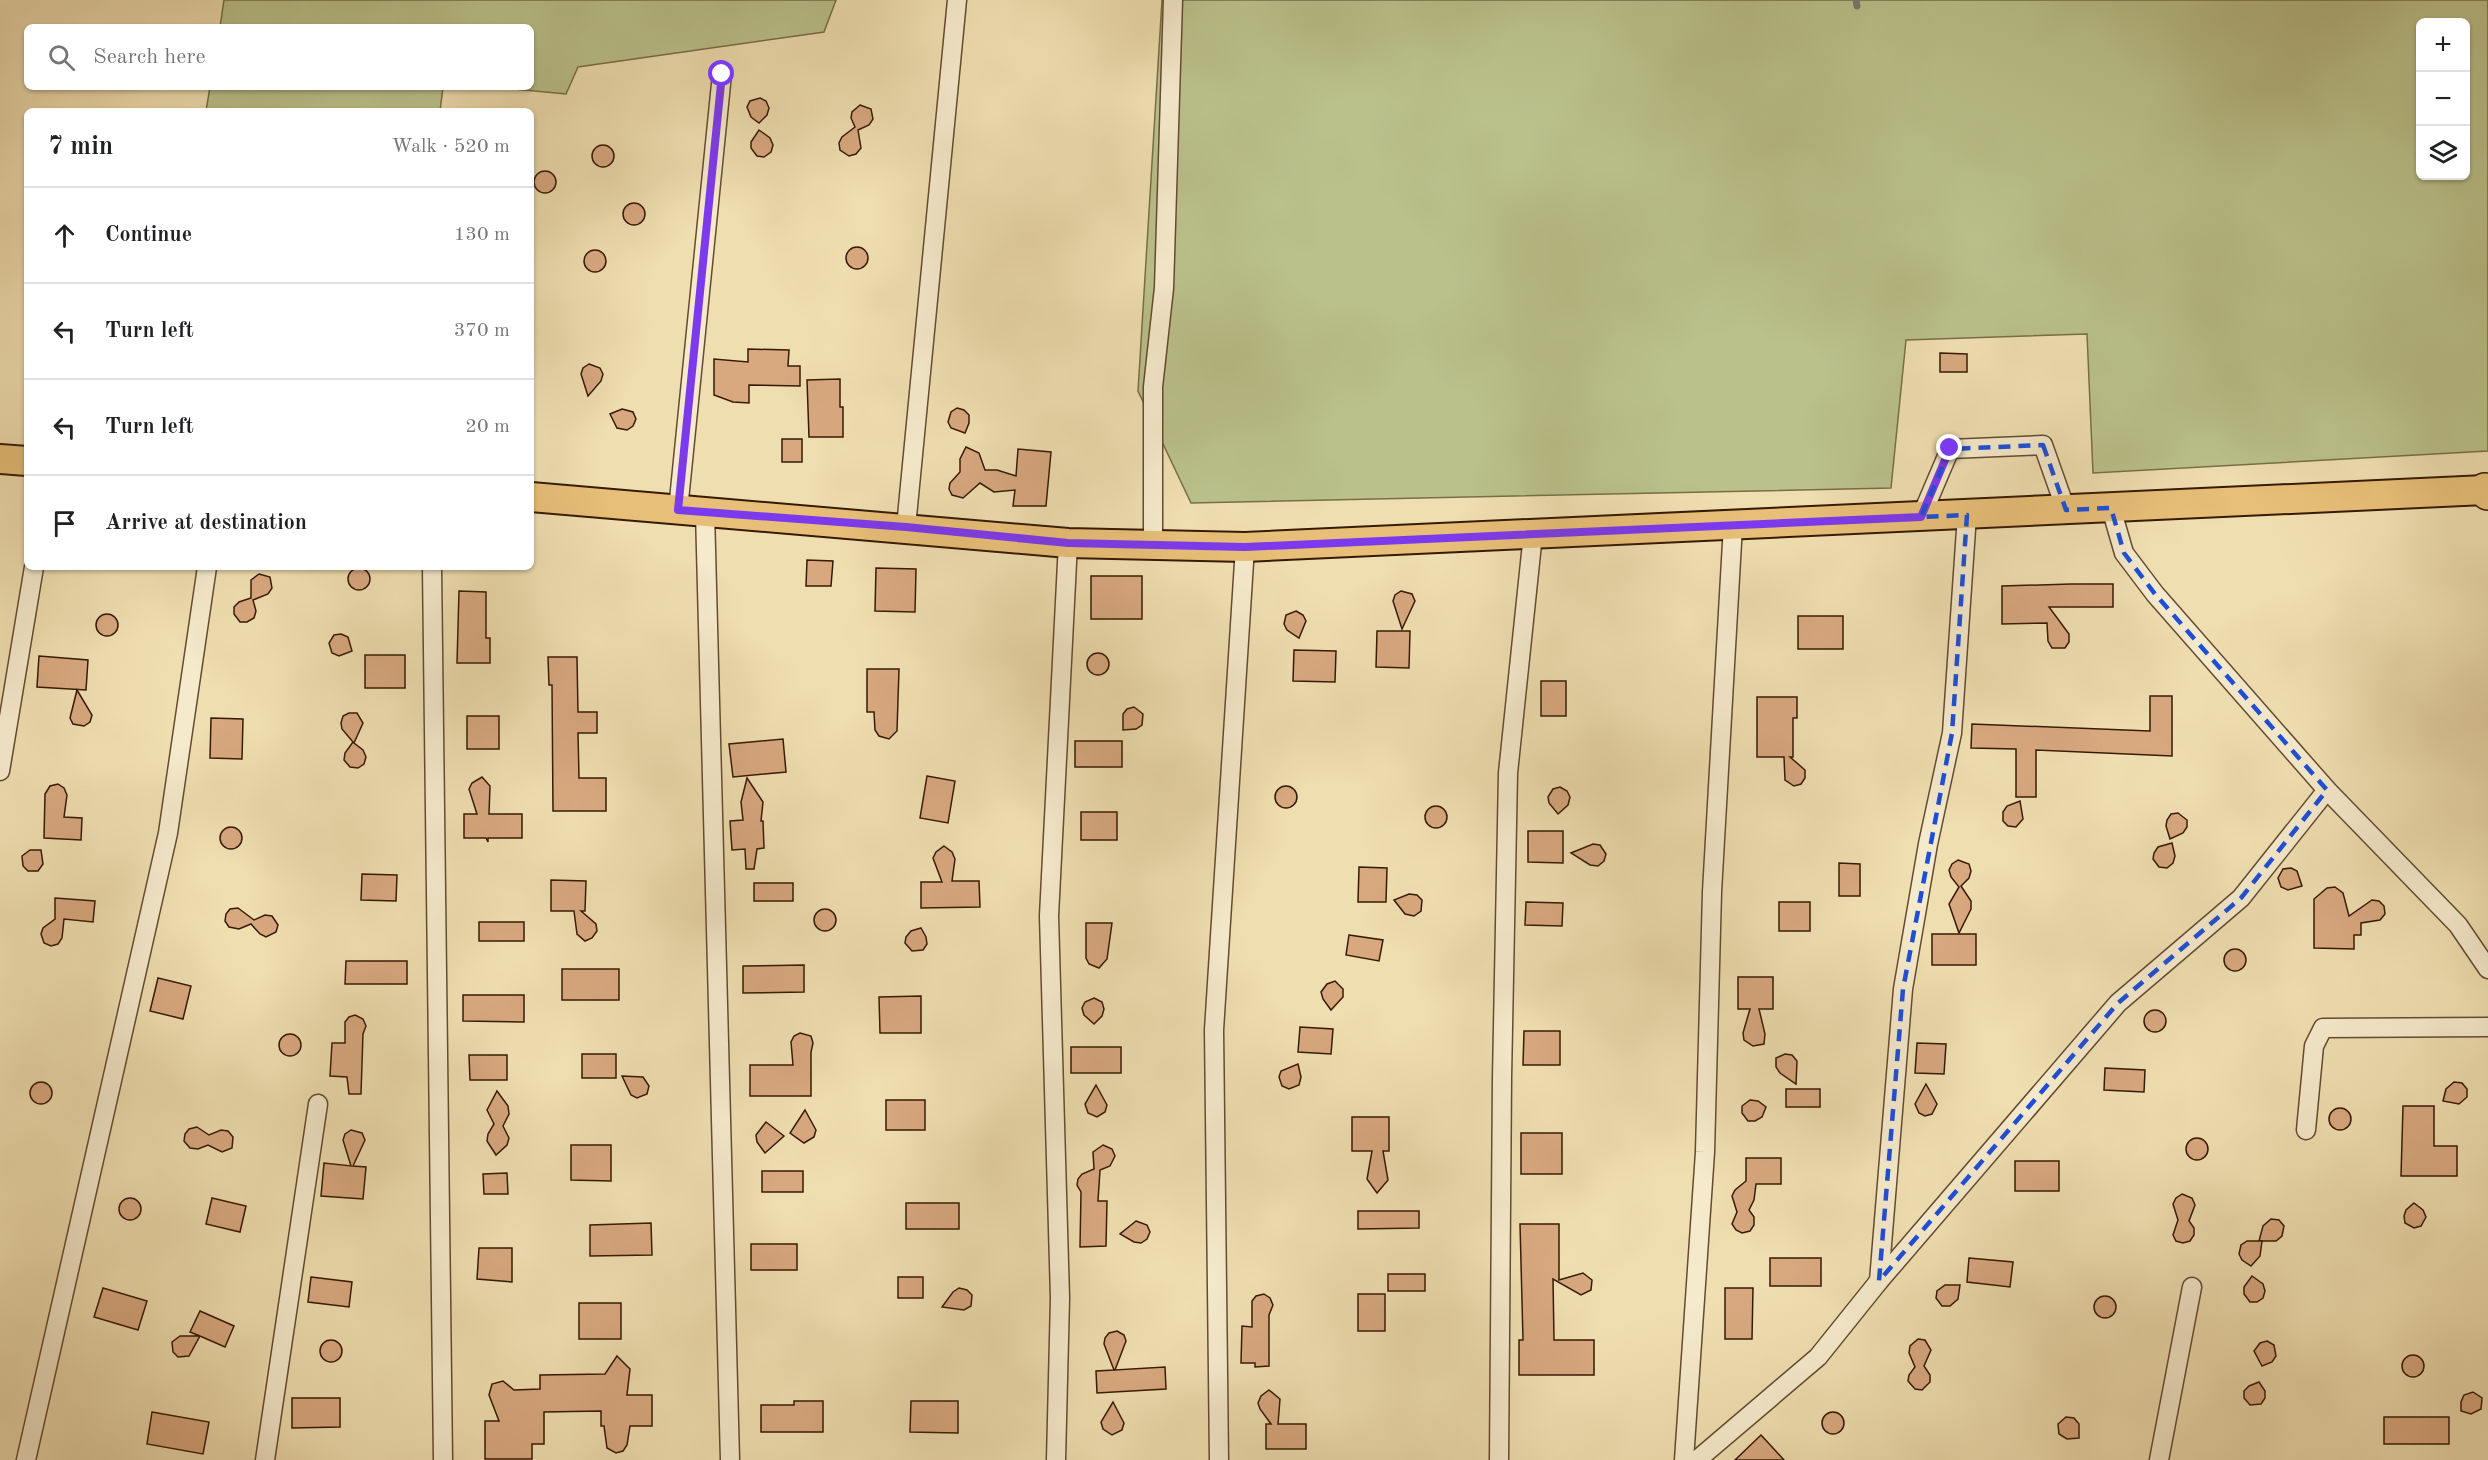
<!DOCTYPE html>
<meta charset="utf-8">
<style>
body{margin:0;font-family:"Old Standard TT",serif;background:#f6f6f6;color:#202124}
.controls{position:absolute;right:18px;top:18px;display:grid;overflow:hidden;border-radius:9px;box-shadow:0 2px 4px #0004}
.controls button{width:54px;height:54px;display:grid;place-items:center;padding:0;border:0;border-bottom:2px solid #e0e0e0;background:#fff;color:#202124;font:30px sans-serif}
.stop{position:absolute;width:18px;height:18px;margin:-14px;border:4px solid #7c3aed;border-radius:50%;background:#fff}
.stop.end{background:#7c3aed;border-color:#fff;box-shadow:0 2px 6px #0008}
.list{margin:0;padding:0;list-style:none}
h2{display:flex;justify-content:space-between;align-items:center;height:78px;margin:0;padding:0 24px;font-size:26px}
h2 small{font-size:20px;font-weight:400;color:#757577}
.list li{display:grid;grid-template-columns:39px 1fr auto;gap:18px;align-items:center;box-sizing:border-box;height:96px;padding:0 24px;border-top:2px solid #e0e0e0}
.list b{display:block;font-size:22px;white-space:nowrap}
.list em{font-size:20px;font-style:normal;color:#757577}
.icon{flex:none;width:33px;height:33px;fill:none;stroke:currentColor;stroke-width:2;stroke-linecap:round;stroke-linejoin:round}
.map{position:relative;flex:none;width:2488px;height:1460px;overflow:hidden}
.search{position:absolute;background:#fff;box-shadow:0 2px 4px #0004;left:24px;top:24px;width:510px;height:66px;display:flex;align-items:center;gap:15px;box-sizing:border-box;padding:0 21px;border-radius:9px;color:#757577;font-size:22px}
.panel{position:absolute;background:#fff;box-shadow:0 2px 4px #0004;left:24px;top:108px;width:510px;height:462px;border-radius:9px}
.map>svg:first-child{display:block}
.green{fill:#bac18b;stroke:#786e48;stroke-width:1.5;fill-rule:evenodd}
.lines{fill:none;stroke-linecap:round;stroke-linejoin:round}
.stream{stroke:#757a6f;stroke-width:7}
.building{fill:#d8a87f;stroke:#371a04;stroke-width:1.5}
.street-casing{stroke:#654b2f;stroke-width:21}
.primary-casing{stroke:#371a04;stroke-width:32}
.highway-casing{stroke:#371a04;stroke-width:36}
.street{stroke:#f5eacc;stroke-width:18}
.primary{stroke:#e8bf78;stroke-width:28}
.highway{stroke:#e8bf78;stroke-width:33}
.route{stroke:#7c3aed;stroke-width:8}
.marked{fill:none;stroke:#1d4ed8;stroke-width:4.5;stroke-dasharray:12 8;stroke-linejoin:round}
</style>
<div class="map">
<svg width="2488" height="1460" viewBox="0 0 2488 1460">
<rect width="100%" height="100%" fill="#efdeb0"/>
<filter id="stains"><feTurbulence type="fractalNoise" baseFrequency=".00333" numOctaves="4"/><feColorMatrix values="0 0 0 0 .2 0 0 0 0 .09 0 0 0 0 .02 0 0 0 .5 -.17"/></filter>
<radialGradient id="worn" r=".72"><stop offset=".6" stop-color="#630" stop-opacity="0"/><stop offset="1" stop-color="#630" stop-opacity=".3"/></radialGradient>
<g class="green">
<polygon points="224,0 836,0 824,32 578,67 566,94 493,87 531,87 531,27 220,27"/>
<path d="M1162,0H2488V451L2093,473L2087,334L1906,340L1891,488L1191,503L1138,391ZM2420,22H2466V176H2420Z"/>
<polygon points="210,87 443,87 440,111 206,111"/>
</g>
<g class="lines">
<polyline class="stream" points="1856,0 1857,6"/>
</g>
<g class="building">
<polygon points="760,98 766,101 769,108 767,115 759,123 751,117 747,107 750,101"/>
<polygon points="860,105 871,109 873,119 869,125 858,130 861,148 856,154 849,156 840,150 839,143 842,137 855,127 851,118 852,112"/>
<polygon points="759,130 770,138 773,145 771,152 764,157 757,156 751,148 751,142"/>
<circle cx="603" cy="156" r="11"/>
<circle cx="545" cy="182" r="11"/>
<circle cx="634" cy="214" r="11"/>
<circle cx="857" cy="258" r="11"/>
<circle cx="595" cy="261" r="11"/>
<polygon points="748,349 789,350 788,366 800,366 800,386 749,385 749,403 733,402 714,395 714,359 748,362"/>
<polygon points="1940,353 1967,354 1967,372 1940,372"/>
<polygon points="589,364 600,368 603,374 601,381 588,396 581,374 583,368"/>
<polygon points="840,379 840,407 843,407 843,437 809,437 807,380"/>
<polygon points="957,408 964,410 969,415 969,423 965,433 951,428 948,422 951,412"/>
<polygon points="622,409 633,412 636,419 633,426 627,430 617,428 610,414"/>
<rect x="782" y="439" width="20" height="23"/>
<polygon points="966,447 979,453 985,470 997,470 1016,476 1018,449 1051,452 1046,506 1013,506 1015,490 994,492 980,483 963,498 952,495 949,489 950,483 960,472 960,459"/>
<polygon points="807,560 833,561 831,586 806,586"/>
<circle cx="359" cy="579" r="11"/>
<polygon points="876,568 916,569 915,612 875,611"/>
<polygon points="259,574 270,577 272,588 268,594 253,600 256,611 254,618 247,622 240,622 234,614 234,607 239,602 251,598 251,580"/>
<rect x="1091" y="576" width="51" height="43"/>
<polygon points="2071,584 2113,584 2113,607 2049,607 2069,634 2069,642 2065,648 2052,648 2048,641 2047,623 2002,624 2002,586"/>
<polygon points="459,591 486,592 486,638 490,638 490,663 457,663"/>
<polygon points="1401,591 1412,594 1415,601 1402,629 1393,601 1395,595"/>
<polygon points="1296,611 1303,615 1306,621 1299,638 1287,630 1284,624 1286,615"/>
<circle cx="107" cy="625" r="11"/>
<rect x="1798" y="616" width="45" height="33"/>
<polygon points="1377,631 1410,631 1409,668 1376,667"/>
<polygon points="341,634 348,637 352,651 339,656 332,653 329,643 334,635"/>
<polygon points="1294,650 1336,651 1335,682 1293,681"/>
<circle cx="1098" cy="664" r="11"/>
<rect x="365" y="655" width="40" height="33"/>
<polygon points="39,656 88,660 86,690 37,687"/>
<polygon points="548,657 577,657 578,712 597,712 597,733 578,733 579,778 606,778 606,811 553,811 552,685 549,685"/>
<polygon points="867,669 899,669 897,731 889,739 879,736 875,730 874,712 867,712"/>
<rect x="1541" y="681" width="25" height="35"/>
<polygon points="77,690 92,715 90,722 84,726 73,724 70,718"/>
<polygon points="2150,696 2172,696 2172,756 2036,750 2036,797 2016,797 2016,749 1971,748 1972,724 2150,731"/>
<polygon points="1757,697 1797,697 1797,718 1793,718 1793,757 1790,757 1805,770 1805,778 1801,784 1794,786 1785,780 1784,757 1757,757"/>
<polygon points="1134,707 1143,714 1142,725 1136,729 1123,730 1123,714 1127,709"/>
<polygon points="349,713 357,713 363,723 354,743 363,750 366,757 364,764 358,768 350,767 344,760 345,753 353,742 342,729 341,723 343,716"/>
<rect x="467" y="716" width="32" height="33"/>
<polygon points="211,718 243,719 242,759 210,758"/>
<polygon points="783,739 786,772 733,777 729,744"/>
<rect x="1075" y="741" width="47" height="26"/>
<polygon points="927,776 955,781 948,823 920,818"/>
<polygon points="482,777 490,786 489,814 522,814 522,838 488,838 488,842 486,838 464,838 464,814 477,814 469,789 472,783"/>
<polygon points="747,778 763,802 761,821 763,821 764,848 757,849 754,869 746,869 745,849 732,850 730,821 743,820 741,802"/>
<polygon points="58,784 64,788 67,795 64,817 82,818 81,840 44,838 45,794 50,786"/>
<circle cx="1286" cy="797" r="11"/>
<polygon points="1560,787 1567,791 1570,797 1568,805 1558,814 1549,803 1548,797 1553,789"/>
<polygon points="2020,801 2023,819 2016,827 2008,826 2003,821 2003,812 2007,806"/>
<circle cx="1436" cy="817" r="11"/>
<rect x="1081" y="812" width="36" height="28"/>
<polygon points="2178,813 2187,820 2187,827 2183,833 2170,839 2166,826 2167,820 2171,814"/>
<circle cx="231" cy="838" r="11"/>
<polygon points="1528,831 1563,831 1563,863 1528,862"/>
<polygon points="2172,843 2175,856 2173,863 2167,868 2159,867 2153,859 2154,853 2158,847"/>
<polygon points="1593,844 1600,845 1606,854 1604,861 1598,866 1590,865 1571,853"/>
<polygon points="944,846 952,852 955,859 952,881 979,881 980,907 921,908 921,882 942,882 933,858 936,852"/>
<polygon points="30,850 41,850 43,864 38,871 28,871 23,866 22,856"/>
<polygon points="1958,860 1969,864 1971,871 1969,878 1961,886 1971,901 1971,909 1959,933 1949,904 1959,887 1951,877 1949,870 1952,864"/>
<polygon points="1839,863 1860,864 1860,896 1839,896"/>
<polygon points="1359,867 1387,868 1386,902 1358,902"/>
<polygon points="2291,868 2297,871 2302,886 2288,890 2281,887 2278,878 2283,869"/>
<polygon points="362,874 397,875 396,901 361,900"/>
<polygon points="551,880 586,881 585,911 581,911 596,924 597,931 592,938 585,941 577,934 574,911 551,911"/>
<rect x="754" y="883" width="39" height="18"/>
<polygon points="2335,887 2343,893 2349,916 2372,900 2379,901 2384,906 2385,914 2380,920 2361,923 2361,935 2354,935 2354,949 2314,948 2314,899 2327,888"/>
<polygon points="1409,894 1417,895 1422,900 1421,911 1414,916 1405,914 1394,900"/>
<polygon points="55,898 95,901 93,922 64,919 62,938 58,944 51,946 44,943 41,934 43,928 55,919"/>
<polygon points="1526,902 1563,903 1562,926 1525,925"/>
<rect x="1779" y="902" width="31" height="29"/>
<polygon points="238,908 254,920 265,915 272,916 278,925 276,932 266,937 260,934 251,924 239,929 229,927 225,921 226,914 230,909"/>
<circle cx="825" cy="920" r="11"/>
<rect x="479" y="922" width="45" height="19"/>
<polygon points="1086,923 1112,923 1107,959 1099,968 1089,964 1086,958"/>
<polygon points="921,928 926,937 927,944 923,950 912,951 905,943 906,937 911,931"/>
<rect x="1932" y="934" width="44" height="31"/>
<polygon points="1349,935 1383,940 1379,961 1346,955"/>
<circle cx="2235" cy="960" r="11"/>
<polygon points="346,961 407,961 407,984 345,984"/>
<polygon points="804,965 804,992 743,993 743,966"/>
<rect x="562" y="969" width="57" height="31"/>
<polygon points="1738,977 1773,977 1773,1009 1759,1009 1765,1034 1764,1044 1753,1046 1744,1040 1743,1033 1750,1009 1738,1009"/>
<polygon points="158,978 191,986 183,1019 150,1011"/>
<polygon points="1335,981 1343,989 1343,997 1331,1010 1323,999 1321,992 1327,984"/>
<polygon points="463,995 524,995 524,1022 463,1021"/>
<polygon points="921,996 921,1033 880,1033 879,997"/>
<polygon points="1094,998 1102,1002 1104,1009 1102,1016 1094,1024 1084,1015 1082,1008 1085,1002"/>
<circle cx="2155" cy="1021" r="11"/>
<polygon points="355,1015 363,1019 366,1026 363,1034 361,1094 349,1094 347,1077 330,1076 332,1043 345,1043 345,1022 349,1017"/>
<polygon points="1300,1027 1333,1029 1331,1054 1298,1052"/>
<polygon points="1524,1031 1560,1031 1560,1065 1523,1065"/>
<polygon points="800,1033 811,1036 813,1043 811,1052 811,1096 750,1096 750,1065 793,1065 791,1042 794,1036"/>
<circle cx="290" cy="1045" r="11"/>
<polygon points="1917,1043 1946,1044 1944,1074 1915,1073"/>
<rect x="1071" y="1047" width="50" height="26"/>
<rect x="582" y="1054" width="34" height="24"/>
<polygon points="1785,1054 1792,1055 1797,1061 1796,1084 1780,1073 1776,1067 1776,1058"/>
<polygon points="469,1055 507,1055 507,1080 470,1080"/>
<polygon points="1298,1064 1301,1077 1299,1085 1289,1089 1282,1086 1279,1077 1281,1071"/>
<polygon points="2105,1068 2145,1070 2144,1092 2104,1090"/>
<polygon points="622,1076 643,1077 649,1086 647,1094 637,1098 631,1095"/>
<circle cx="41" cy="1093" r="11"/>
<polygon points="2454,1082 2462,1083 2467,1089 2467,1097 2459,1104 2443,1101 2446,1089"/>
<polygon points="1926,1084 1937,1104 1932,1114 1925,1116 1919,1113 1915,1104"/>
<polygon points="1096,1085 1107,1105 1105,1112 1097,1117 1088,1113 1085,1104"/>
<rect x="1786" y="1089" width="34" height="18"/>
<polygon points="497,1091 508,1106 509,1114 503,1126 509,1138 507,1145 496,1155 487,1141 488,1134 494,1124 487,1110"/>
<rect x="886" y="1100" width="39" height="30"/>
<polygon points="1750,1100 1758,1101 1766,1107 1762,1117 1755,1121 1748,1121 1742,1113 1742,1106"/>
<polygon points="2403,1106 2434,1106 2434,1146 2457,1146 2457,1176 2401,1176"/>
<circle cx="2340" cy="1119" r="11"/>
<polygon points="805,1110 816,1130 814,1137 804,1143 790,1133"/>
<polygon points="1352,1117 1389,1117 1389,1151 1383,1151 1388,1180 1377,1193 1367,1179 1372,1151 1352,1151"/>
<polygon points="766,1122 784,1136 765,1153 757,1142 756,1135"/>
<polygon points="197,1127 209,1135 221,1130 228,1131 233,1137 232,1148 222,1152 208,1145 198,1149 190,1148 184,1141 185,1134 189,1129"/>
<polygon points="351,1130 362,1133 365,1140 353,1166 366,1167 363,1199 321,1196 324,1163 351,1166 343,1140 345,1134"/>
<rect x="1521" y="1133" width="41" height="41"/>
<circle cx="2197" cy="1149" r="11"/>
<polygon points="571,1145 611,1145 611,1181 571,1180"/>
<polygon points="1103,1145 1112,1149 1115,1156 1110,1166 1100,1170 1098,1201 1107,1201 1106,1246 1080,1247 1081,1192 1077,1185 1078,1179 1082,1174 1094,1169 1093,1152"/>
<polygon points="1746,1158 1781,1158 1781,1184 1756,1184 1754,1200 1749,1210 1754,1217 1754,1225 1750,1231 1742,1233 1736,1230 1732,1224 1737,1212 1732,1196 1735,1190 1746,1181"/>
<rect x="2015" y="1161" width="44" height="30"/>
<rect x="762" y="1171" width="41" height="21"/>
<polygon points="507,1173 508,1194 484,1194 483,1174"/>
<polygon points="2182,1194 2192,1198 2195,1205 2189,1221 2194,1228 2194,1235 2190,1241 2183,1243 2176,1241 2173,1235 2178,1220 2173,1204 2176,1198"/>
<polygon points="212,1198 246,1206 240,1232 206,1224"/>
<circle cx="130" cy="1209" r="11"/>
<rect x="906" y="1203" width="53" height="26"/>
<polygon points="2414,1203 2423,1210 2426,1217 2421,1226 2414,1228 2405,1223 2404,1216 2406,1210"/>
<polygon points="1358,1211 1419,1211 1419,1228 1358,1229"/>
<polygon points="2271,1219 2279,1220 2284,1226 2282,1236 2276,1241 2259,1241 2263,1226"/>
<polygon points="1136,1221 1147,1225 1150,1232 1147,1239 1141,1243 1134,1242 1120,1234"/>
<polygon points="651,1223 652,1255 590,1256 590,1225"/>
<polygon points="1520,1224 1559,1224 1559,1280 1583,1273 1592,1280 1591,1290 1581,1295 1553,1279 1554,1340 1594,1340 1594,1375 1519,1375 1519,1340 1523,1340"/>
<polygon points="2247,1241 2262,1241 2260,1256 2251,1266 2242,1260 2239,1254 2241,1245"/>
<rect x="751" y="1244" width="46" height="26"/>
<polygon points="479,1248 512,1248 512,1282 477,1279"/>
<rect x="1770" y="1258" width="51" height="28"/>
<polygon points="1969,1258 2013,1262 2010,1287 1967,1282"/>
<rect x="1388" y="1274" width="37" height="17"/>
<polygon points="2252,1276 2263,1284 2265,1291 2263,1298 2257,1302 2250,1302 2244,1294 2244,1287"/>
<polygon points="311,1277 352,1282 349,1307 308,1302"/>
<rect x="898" y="1277" width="25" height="21"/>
<polygon points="1945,1285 1960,1285 1958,1299 1950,1306 1942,1306 1936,1298 1937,1291"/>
<polygon points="103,1288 147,1301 138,1330 94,1317"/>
<polygon points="959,1288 967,1290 972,1295 971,1306 964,1310 942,1307 953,1292"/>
<polygon points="1725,1288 1753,1288 1752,1339 1725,1339"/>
<polygon points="1264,1294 1270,1298 1273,1305 1269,1315 1269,1366 1255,1367 1255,1363 1241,1363 1242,1326 1252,1327 1252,1301 1256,1296"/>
<rect x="1358" y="1294" width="27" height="37"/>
<circle cx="2105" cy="1307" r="11"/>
<rect x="579" y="1303" width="42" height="36"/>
<polygon points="200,1311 234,1326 225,1347 200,1336 189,1356 178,1357 173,1352 172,1342 180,1336 200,1336 190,1332"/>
<polygon points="1117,1331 1124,1335 1126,1341 1115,1370 1165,1367 1166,1389 1097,1393 1096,1371 1114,1370 1104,1344 1105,1338 1109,1333"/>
<polygon points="1918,1339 1925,1340 1931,1350 1924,1366 1930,1375 1930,1382 1922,1390 1915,1389 1908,1381 1909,1375 1915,1367 1909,1353 1910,1346"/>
<circle cx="331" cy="1351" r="11"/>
<polygon points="2267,1341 2274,1345 2276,1356 2272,1362 2262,1366 2254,1351 2260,1343"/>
<circle cx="2413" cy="1366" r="11"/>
<polygon points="617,1356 630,1369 627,1395 652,1395 652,1426 630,1426 627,1445 623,1451 616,1453 607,1448 604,1426 601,1426 601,1411 544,1412 544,1444 532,1444 532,1459 485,1459 485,1421 499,1421 489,1395 492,1384 503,1381 514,1390 540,1389 540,1375 605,1374"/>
<polygon points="2259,1382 2265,1391 2265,1398 2261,1404 2250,1405 2244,1398 2244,1391 2249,1386"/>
<polygon points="1269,1390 1280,1399 1278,1424 1306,1424 1306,1449 1266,1449 1266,1424 1271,1424 1260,1409 1258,1403 1261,1396"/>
<polygon points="2473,1392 2482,1398 2481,1409 2471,1414 2461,1411 2461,1402 2464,1395"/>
<polygon points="292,1398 340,1398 340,1427 292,1428"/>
<polygon points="794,1401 823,1401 823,1432 761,1432 761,1405 794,1405"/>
<polygon points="911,1401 958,1401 958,1433 910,1432"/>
<polygon points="1113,1402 1124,1423 1122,1430 1112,1435 1103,1429 1101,1422"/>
<circle cx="1833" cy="1423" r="11"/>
<polygon points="152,1412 209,1422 203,1454 147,1444"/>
<polygon points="2066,1417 2074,1418 2079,1424 2079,1438 2067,1439 2059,1434 2058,1424"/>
<rect x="2384" y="1417" width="65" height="27"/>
<polygon points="1761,1435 1784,1460 1735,1460"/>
</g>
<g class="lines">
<defs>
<g id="street">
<polyline points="2111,508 2124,553 2155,594 2327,790 2458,925 2488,969"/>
<polyline points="678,510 722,74"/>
<polyline points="705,512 730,1460"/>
<polyline points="1921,517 1950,449 2043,445 2066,510"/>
<polyline points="906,527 957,0"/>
<polyline points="1153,546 1153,387 1164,288 1173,0"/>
<polyline points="432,567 443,1460"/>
<polyline points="0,771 34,567"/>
<polyline points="2306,1130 2314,1046 2323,1028 2488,1027"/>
<polyline points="1879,1281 1903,989 1928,844 1952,733 1967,515"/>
<polyline points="26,1460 168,833 207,567"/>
<polyline points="265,1460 318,1104"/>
<polyline points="1056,1460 1060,1298 1049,916 1068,543"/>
<polyline points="1219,1460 1214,1030 1245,547"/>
<polyline points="1499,1460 1502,1078 1508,773 1533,534"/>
<polyline points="1684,1460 1705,1152 1712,892 1733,525"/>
<polyline points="1697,1460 1818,1357 1879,1281 2118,1003 2241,898 2327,790"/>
<polyline points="2159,1460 2192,1287"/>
</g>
<g id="primary">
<polyline points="0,459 27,461"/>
<polyline points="531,497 1068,543 1245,547 2485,490"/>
</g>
<polyline id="highway" points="2485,490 2488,493"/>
</defs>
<use href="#street" class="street-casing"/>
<use href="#primary" class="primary-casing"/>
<use href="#highway" class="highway-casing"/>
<use href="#street" class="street"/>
<use href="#primary" class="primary"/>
<use href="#highway" class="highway"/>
</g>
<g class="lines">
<polyline class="route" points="722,74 678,510 906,527 1068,543 1245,547 1921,517 1950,448"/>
</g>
<path class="marked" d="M2043,445L2066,510L2111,508L2124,553L2155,594L2327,790L2241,898L2118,1003L1879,1281L1903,989L1952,733L1967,515L1921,517L1950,449Z"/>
<rect width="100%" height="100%" filter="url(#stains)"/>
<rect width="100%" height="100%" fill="url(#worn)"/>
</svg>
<div class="controls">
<button>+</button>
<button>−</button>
<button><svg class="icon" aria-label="layers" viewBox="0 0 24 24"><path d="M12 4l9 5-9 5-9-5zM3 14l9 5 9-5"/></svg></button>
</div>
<div class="stop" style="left:722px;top:74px"></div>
<div class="stop end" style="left:1950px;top:448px"></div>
<div class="search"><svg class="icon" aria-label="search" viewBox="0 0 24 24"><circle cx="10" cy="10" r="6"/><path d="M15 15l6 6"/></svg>Search here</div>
<section class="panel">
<h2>7 min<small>Walk · 520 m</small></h2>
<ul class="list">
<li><svg class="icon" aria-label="ahead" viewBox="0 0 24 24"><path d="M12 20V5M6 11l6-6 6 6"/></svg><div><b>Continue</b></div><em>130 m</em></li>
<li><svg class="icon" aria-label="left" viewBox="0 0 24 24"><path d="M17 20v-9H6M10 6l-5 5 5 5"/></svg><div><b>Turn left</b></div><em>370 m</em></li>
<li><svg class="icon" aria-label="left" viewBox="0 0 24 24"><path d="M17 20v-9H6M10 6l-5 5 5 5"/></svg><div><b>Turn left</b></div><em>20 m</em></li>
<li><svg class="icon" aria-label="arrive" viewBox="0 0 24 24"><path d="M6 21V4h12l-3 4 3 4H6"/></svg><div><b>Arrive at destination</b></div></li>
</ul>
</section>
</div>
